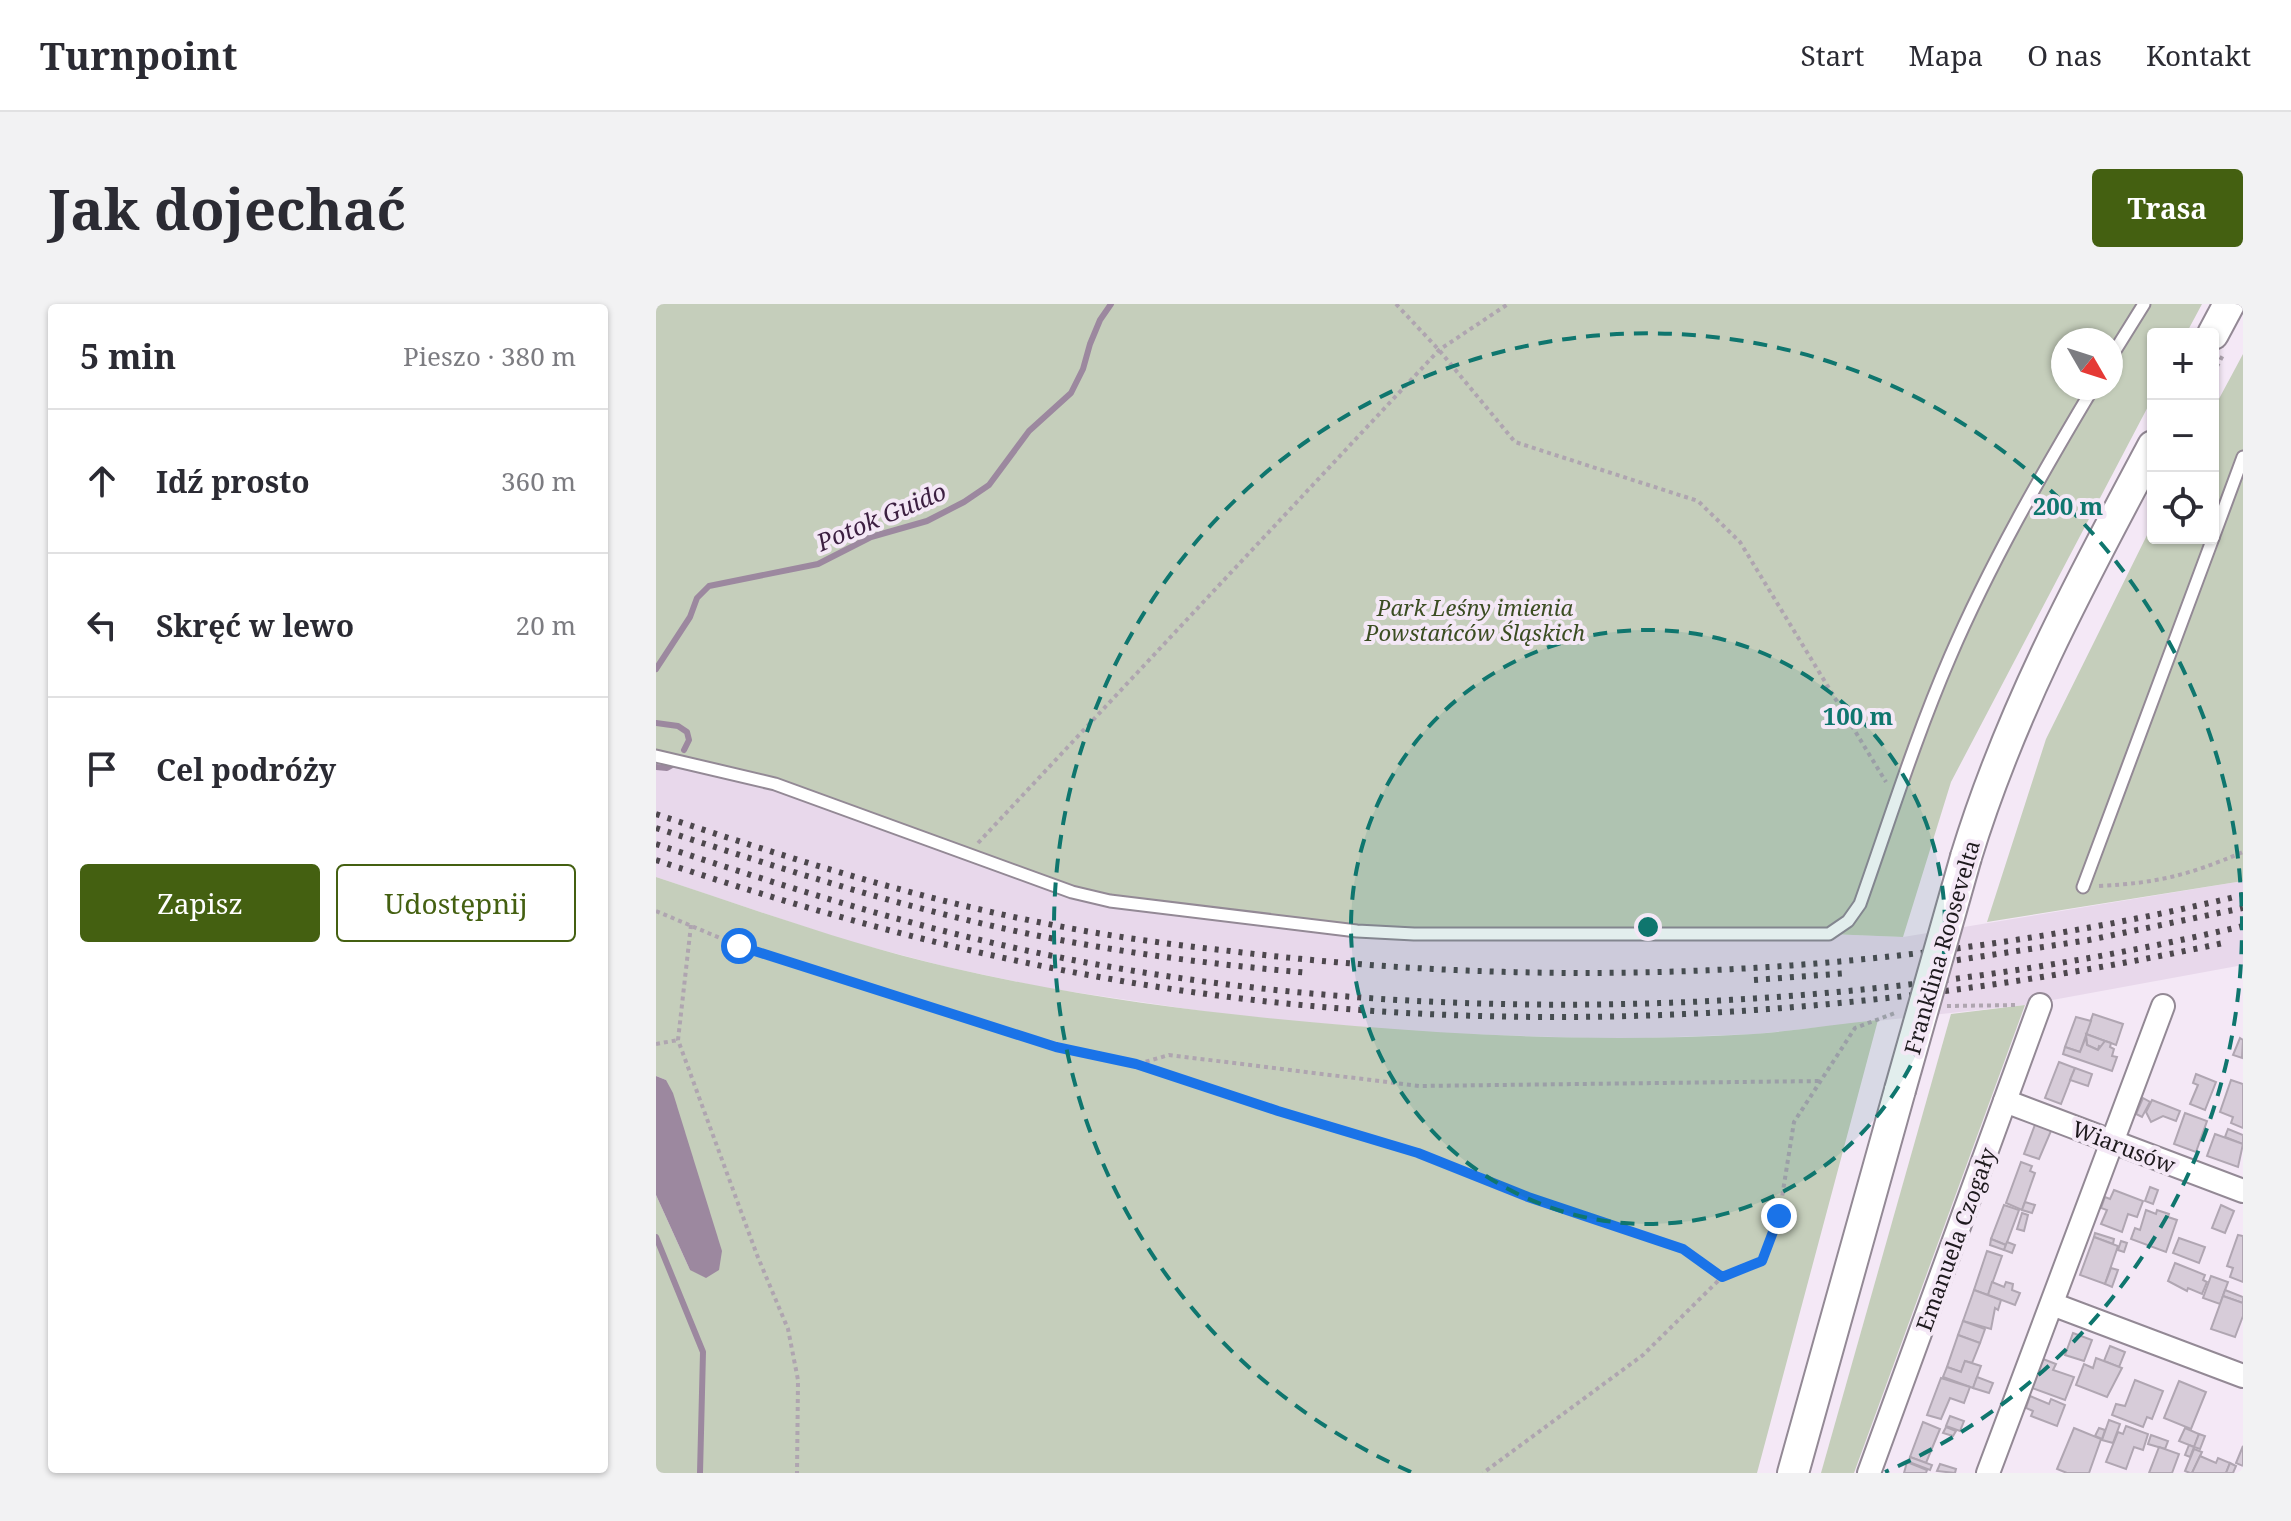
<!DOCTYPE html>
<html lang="pl">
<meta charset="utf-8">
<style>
body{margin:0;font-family:"Noto Serif",serif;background:#f2f2f3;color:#2b2b33}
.controls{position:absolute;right:24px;top:24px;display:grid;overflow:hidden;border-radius:8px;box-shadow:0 2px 6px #0004}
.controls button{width:72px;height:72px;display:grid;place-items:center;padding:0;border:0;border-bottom:2px solid #e1e1e2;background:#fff;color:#2b2b33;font:40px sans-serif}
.compass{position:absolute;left:1395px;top:24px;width:72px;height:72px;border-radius:50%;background:#fff;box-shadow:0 2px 6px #0004;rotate:129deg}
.stop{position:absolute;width:24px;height:24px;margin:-18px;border:6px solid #1a73e8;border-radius:50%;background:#fff}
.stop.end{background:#1a73e8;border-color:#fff;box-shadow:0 2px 8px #0008}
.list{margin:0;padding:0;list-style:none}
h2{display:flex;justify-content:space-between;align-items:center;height:104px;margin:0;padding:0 32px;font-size:34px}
h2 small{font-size:26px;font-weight:400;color:#7c7c81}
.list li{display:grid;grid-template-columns:52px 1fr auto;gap:24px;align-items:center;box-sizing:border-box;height:144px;padding:0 32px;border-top:2px solid #e1e1e2}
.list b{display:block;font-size:30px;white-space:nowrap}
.list em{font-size:26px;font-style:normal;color:#7c7c81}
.actions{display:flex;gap:16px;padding:24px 32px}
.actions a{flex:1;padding:18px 0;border:2px solid #446011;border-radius:8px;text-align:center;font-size:28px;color:#446011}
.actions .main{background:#446011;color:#fff}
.icon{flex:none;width:44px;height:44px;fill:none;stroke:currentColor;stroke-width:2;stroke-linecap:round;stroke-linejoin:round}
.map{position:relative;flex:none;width:1587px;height:1169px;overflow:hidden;border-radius:8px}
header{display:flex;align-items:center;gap:48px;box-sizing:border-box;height:112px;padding:0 40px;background:#fff;border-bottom:2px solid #e1e1e2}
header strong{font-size:38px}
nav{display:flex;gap:44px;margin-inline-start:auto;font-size:28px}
.intro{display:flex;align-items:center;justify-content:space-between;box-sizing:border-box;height:192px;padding:0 48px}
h1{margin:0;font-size:56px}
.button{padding:20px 36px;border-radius:8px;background:#446011;color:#fff;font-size:28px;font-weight:700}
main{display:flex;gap:48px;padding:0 48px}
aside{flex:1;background:#fff;border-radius:8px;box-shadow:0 2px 6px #0004}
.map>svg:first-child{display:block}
.built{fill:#e8d8eb}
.green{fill:#c5cebb;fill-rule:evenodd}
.water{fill:#9c889f}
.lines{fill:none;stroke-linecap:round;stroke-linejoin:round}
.stream{stroke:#9c889f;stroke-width:6}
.building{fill:#d7ccd9;stroke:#b0a6b2;stroke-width:2}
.lane-casing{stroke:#938995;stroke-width:15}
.street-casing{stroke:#938995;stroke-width:26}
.secondary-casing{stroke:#938995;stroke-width:34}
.path{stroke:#afa5b0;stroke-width:4;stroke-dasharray:4 4;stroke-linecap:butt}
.lane{stroke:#fff;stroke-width:11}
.street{stroke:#fff;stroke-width:22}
.secondary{stroke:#fff;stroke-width:30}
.rail{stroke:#4d474d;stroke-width:6;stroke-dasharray:4 8;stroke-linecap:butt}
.secondary-bridge-casing{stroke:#938995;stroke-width:34;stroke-linecap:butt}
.secondary-bridge{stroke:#fff;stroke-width:30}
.route{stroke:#1a73e8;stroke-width:10}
.ring{fill:none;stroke:#0f766e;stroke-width:4;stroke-dasharray:14 10}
.labels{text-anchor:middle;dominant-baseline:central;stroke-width:8;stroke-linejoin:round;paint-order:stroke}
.park-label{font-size:22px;font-style:italic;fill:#3b4d22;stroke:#f4e8f6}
.street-label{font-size:22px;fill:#1e1a1e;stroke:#f4e8f6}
.water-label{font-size:24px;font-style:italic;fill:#3c1f41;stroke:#f4e8f6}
.centre{fill:#0f766e;stroke:#f4e8f6;stroke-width:4}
.ring-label{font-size:24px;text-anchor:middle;font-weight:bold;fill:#0f766e;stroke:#f4e8f6;stroke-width:8;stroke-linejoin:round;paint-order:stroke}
</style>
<header>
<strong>Turnpoint</strong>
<nav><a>Start</a><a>Mapa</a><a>O nas</a><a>Kontakt</a></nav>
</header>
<div class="intro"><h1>Jak dojechać</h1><a class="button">Trasa</a></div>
<main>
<aside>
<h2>5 min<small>Pieszo · 380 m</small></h2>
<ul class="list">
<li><svg class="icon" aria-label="ahead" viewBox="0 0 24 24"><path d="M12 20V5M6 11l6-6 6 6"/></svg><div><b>Idź prosto</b></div><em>360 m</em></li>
<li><svg class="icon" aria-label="left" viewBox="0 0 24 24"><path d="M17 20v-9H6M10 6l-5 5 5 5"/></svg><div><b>Skręć w lewo</b></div><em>20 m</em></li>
<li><svg class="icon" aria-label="arrive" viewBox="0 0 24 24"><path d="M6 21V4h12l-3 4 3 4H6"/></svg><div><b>Cel podróży</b></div></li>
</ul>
<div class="actions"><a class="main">Zapisz</a><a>Udostępnij</a></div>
</aside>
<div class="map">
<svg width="1587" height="1169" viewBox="0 0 1587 1169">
<rect width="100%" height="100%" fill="#f4e8f6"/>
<polygon class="built" points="0,452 1173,630 1247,633 1587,577 1587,661 1369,701 1100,730 963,735 777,729 586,713 390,684 291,663 188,636 0,573"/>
<g class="green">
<path d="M0,0H1546L1530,30H1497V93L1295,478L1247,633L1173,630L803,632L454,597L119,480L0,452ZM1407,36H1455V84H1407Z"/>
<polygon points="1587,50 1587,577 1331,618 1390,435 1497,219 1497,234 1557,234 1557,106"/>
<path d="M0,573C97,605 193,640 292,663C426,694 563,711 699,722C832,733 965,738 1098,730C1139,727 1181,720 1222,716L1101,1169H0V891L34,966L10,776L0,772Z"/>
<polygon points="1369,701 1198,1169 1165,1169 1295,710"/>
</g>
<polygon class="water" points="0,772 10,776 17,789 66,947 63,966 50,974 34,966 0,891"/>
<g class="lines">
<g class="stream">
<polyline points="0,365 34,313 41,294 53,282 162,260 215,233 271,217 308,198 333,181 373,127 415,89 427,65 434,40 444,16 455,0"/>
<polyline points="0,419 22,422 31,428 33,436 28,446"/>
<polyline points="0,463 11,464 18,460"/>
<polyline points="0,933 47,1048 44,1169"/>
</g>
</g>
<g class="building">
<polygon points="1437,710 1467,720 1460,741 1430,730"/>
<polygon points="1420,713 1435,717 1424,748 1409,743"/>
<polygon points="1430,730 1449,737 1446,743 1443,742 1442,746 1431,741"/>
<polygon points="1430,733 1431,741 1442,746 1449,737 1455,739 1454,743 1458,745 1456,752 1461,753 1456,767 1407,750 1409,743 1424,748"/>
<polygon points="1584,734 1587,736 1586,754 1577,751"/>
<polygon points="1403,758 1419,764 1405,800 1389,794"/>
<polygon points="1419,764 1436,770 1432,782 1414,776"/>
<polygon points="1540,770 1560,778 1549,806 1534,800 1542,781 1537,779"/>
<polygon points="1575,776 1587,780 1587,824 1575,819 1577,813 1564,808"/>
<polygon points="1487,794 1494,798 1486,813 1480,810"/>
<polygon points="1496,796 1524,807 1520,817 1507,812 1495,818 1490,808"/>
<polygon points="1529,809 1551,817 1540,848 1518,840"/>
<polygon points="1380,818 1395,827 1383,855 1368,850"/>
<polygon points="1572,825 1587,831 1587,840 1569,833"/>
<polygon points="1559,830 1587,840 1582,863 1551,852"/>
<polygon points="1365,858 1376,862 1374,867 1379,869 1366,906 1350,899"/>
<polygon points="1494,883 1502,886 1497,900 1489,897"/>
<polygon points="1458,886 1487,897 1481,913 1472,910 1466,928 1445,920 1451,906 1445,904 1449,893 1454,895"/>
<polygon points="1369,898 1379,901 1376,909 1366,906"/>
<polygon points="1348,901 1363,906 1350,941 1335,935"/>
<polygon points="1565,901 1578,907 1569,929 1556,924"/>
<polygon points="1490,906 1500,910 1501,906 1513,910 1512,913 1521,916 1510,948 1475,935 1479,924 1484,926"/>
<polygon points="1366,909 1372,911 1368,927 1361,925"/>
<polygon points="1439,929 1458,935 1457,940 1438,933"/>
<polygon points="1582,931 1587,932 1587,978 1574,973 1577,964 1571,962"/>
<polygon points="1438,933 1462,942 1449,980 1424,971"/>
<polygon points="1523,934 1549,943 1543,959 1517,949"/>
<polygon points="1335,935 1350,941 1348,946 1334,941"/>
<polygon points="1465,937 1471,939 1468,948 1462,946"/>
<polygon points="1351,938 1359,941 1356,949 1348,946"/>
<polygon points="1331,947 1346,952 1332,991 1318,986"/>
<polygon points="1519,959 1549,971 1547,976 1551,978 1546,990 1532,984 1531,987 1512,977"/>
<polygon points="1455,964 1462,966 1456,983 1449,980"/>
<polygon points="1555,972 1572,978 1564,1000 1547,994"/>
<polygon points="1336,978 1348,983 1350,978 1357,980 1356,986 1364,989 1359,1001 1332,991"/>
<polygon points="1318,986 1345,996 1342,1006 1339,1004 1335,1025 1307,1017"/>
<polygon points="1569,986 1587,993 1587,999 1567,992"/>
<polygon points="1567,992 1587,999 1587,1012 1579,1033 1555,1025"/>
<polygon points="1307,1017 1329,1025 1324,1039 1302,1031"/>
<polygon points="1417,1029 1436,1036 1428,1057 1409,1051"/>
<polygon points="1302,1031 1324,1039 1316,1059 1309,1057 1305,1068 1291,1063"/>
<polygon points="1454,1042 1469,1048 1463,1063 1448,1057"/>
<polygon points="1440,1054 1466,1064 1451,1093 1420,1081 1428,1060 1437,1064"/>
<polygon points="1387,1055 1400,1060 1397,1066 1418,1073 1409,1096 1376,1084"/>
<polygon points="1309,1057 1325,1062 1317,1084 1287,1073 1291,1063 1305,1068"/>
<polygon points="1321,1073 1337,1079 1333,1089 1317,1084"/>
<polygon points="1285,1074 1314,1083 1308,1099 1294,1094 1285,1115 1271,1111"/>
<polygon points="1479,1076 1507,1087 1496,1115 1491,1113 1487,1123 1456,1111 1460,1100 1469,1102"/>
<polygon points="1523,1077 1550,1088 1535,1125 1508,1114"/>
<polygon points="1374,1092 1393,1100 1395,1095 1409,1101 1401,1122 1375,1112 1377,1107 1370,1104"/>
<polygon points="1294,1112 1308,1117 1304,1127 1290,1122"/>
<polygon points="1453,1116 1464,1120 1457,1139 1446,1136"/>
<polygon points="1267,1118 1284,1125 1270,1159 1254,1153"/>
<polygon points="1470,1122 1492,1130 1487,1146 1478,1143 1470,1165 1450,1158 1462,1128 1467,1130"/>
<polygon points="1290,1123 1300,1127 1297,1132 1287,1129"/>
<polygon points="1418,1124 1445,1135 1433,1169 1411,1169 1401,1165"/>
<polygon points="1443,1124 1449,1126 1446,1135 1439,1132"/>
<polygon points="1529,1124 1543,1130 1538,1143 1523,1137"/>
<polygon points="1543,1130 1549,1132 1544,1145 1538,1143"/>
<polygon points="1495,1131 1512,1137 1509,1145 1492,1140"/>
<polygon points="1533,1141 1538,1143 1534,1153 1529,1151"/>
<polygon points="1587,1142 1587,1162 1580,1159"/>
<polygon points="1503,1143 1523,1150 1516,1169 1493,1169"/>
<polygon points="1538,1145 1546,1148 1536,1169 1534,1169 1529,1167"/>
<polygon points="1544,1152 1560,1159 1562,1154 1574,1159 1570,1169 1536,1169"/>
<polygon points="1254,1153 1276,1161 1274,1166 1253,1158"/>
<polygon points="1251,1158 1271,1166 1270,1169 1248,1169"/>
<polygon points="1574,1159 1580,1162 1577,1169 1570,1169"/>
<polygon points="1284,1160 1300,1165 1299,1169 1281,1167"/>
</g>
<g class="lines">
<defs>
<g id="lane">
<polyline points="1455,53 1488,0"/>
<polyline points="1557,234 1587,153"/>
<path d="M0,452L119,480L416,588L454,597L701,627L758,630H1173L1192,617L1204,600C1233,518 1259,434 1294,353C1334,260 1385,171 1437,84"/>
<polyline points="1427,583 1557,234"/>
</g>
<g id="street">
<polyline points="1349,797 1587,887"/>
<polyline points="1396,1000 1587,1072"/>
<polyline points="1213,1169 1384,701"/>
<polyline points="1332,1169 1507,702"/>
</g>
<g id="secondary">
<polyline points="1557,30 1573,0"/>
<path d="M1310,553C1355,406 1425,277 1497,142"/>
<polyline points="1137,1169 1244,786"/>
</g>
</defs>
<use href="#lane" class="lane-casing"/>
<use href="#street" class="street-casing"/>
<use href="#secondary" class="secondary-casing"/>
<g class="path">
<polyline points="740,0 783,46 859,138 1042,197 1084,238 1230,478"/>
<polyline points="1557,70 1567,51"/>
<polyline points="322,539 783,46 852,0"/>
<path d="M1443,582C1502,579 1533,571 1587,548"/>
<polyline points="0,607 83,642 400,743 480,760 622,807 762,849 872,893 1027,945 1066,973 987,1051 827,1169"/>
<polyline points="35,621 22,736 101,951 132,1025 142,1076 141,1169"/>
<polyline points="1291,702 1362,701"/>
<polyline points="0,740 22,736"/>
<polyline points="482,760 513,751 763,782 1165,777"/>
<polyline points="1066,973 1106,957 1123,912 1138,818 1199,724 1239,709"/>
</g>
<use href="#lane" class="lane"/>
<use href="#street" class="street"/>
<use href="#secondary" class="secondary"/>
<g class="rail">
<path d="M0,510C126,552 252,592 382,618C445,631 510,640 574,647C912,689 1256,671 1587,591"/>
<path d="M0,524C102,557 203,590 307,615C421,643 538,659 654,669"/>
<path d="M0,540C123,581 247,620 373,647C759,730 1204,713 1587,622"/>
<path d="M0,556C147,605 296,647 449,674C821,741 1205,717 1572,638"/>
<polyline points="1289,658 1433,636 1587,604"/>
<polyline points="1098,676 1193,669"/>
</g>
<defs>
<polyline id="secondary-bridge" points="1244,786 1310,553"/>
</defs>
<use href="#secondary-bridge" class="secondary-bridge-casing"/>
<use href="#secondary-bridge" class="secondary-bridge"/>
</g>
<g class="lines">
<polyline class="route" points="83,642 400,743 480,760 622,807 762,849 872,893 1027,945 1066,973 1106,957 1123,912"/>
</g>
<circle cx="992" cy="623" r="297" fill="#0f766e" fill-opacity=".12"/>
<g class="ring">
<circle cx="992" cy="623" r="297"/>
<path d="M755 1168A594 594 0 1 1 1229 1168"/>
</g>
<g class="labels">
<g class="park-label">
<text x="819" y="303">Park Leśny imienia<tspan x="819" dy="25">Powstańców Śląskich</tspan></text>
</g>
<g class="street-label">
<text transform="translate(1285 643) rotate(-74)">Franklina Roosevelta</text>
<text transform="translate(1468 842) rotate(21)">Wiarusów</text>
<text transform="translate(1299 935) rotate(-70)">Emanuela Czogały</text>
</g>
<g class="water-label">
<text transform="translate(225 212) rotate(-23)">Potok Guido</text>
</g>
</g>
<circle cx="992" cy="623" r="12" class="centre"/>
<g class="ring-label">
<text x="1412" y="211">200 m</text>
<text x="1202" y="421">100 m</text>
</g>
</svg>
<div class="controls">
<button>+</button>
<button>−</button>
<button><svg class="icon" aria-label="locate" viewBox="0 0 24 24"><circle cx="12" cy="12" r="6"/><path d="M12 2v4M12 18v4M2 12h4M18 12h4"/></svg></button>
</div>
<svg class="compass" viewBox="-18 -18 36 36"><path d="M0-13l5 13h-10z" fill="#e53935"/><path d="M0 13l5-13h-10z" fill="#7c7c81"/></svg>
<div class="stop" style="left:83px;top:642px"></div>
<div class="stop end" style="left:1123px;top:912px"></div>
</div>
</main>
